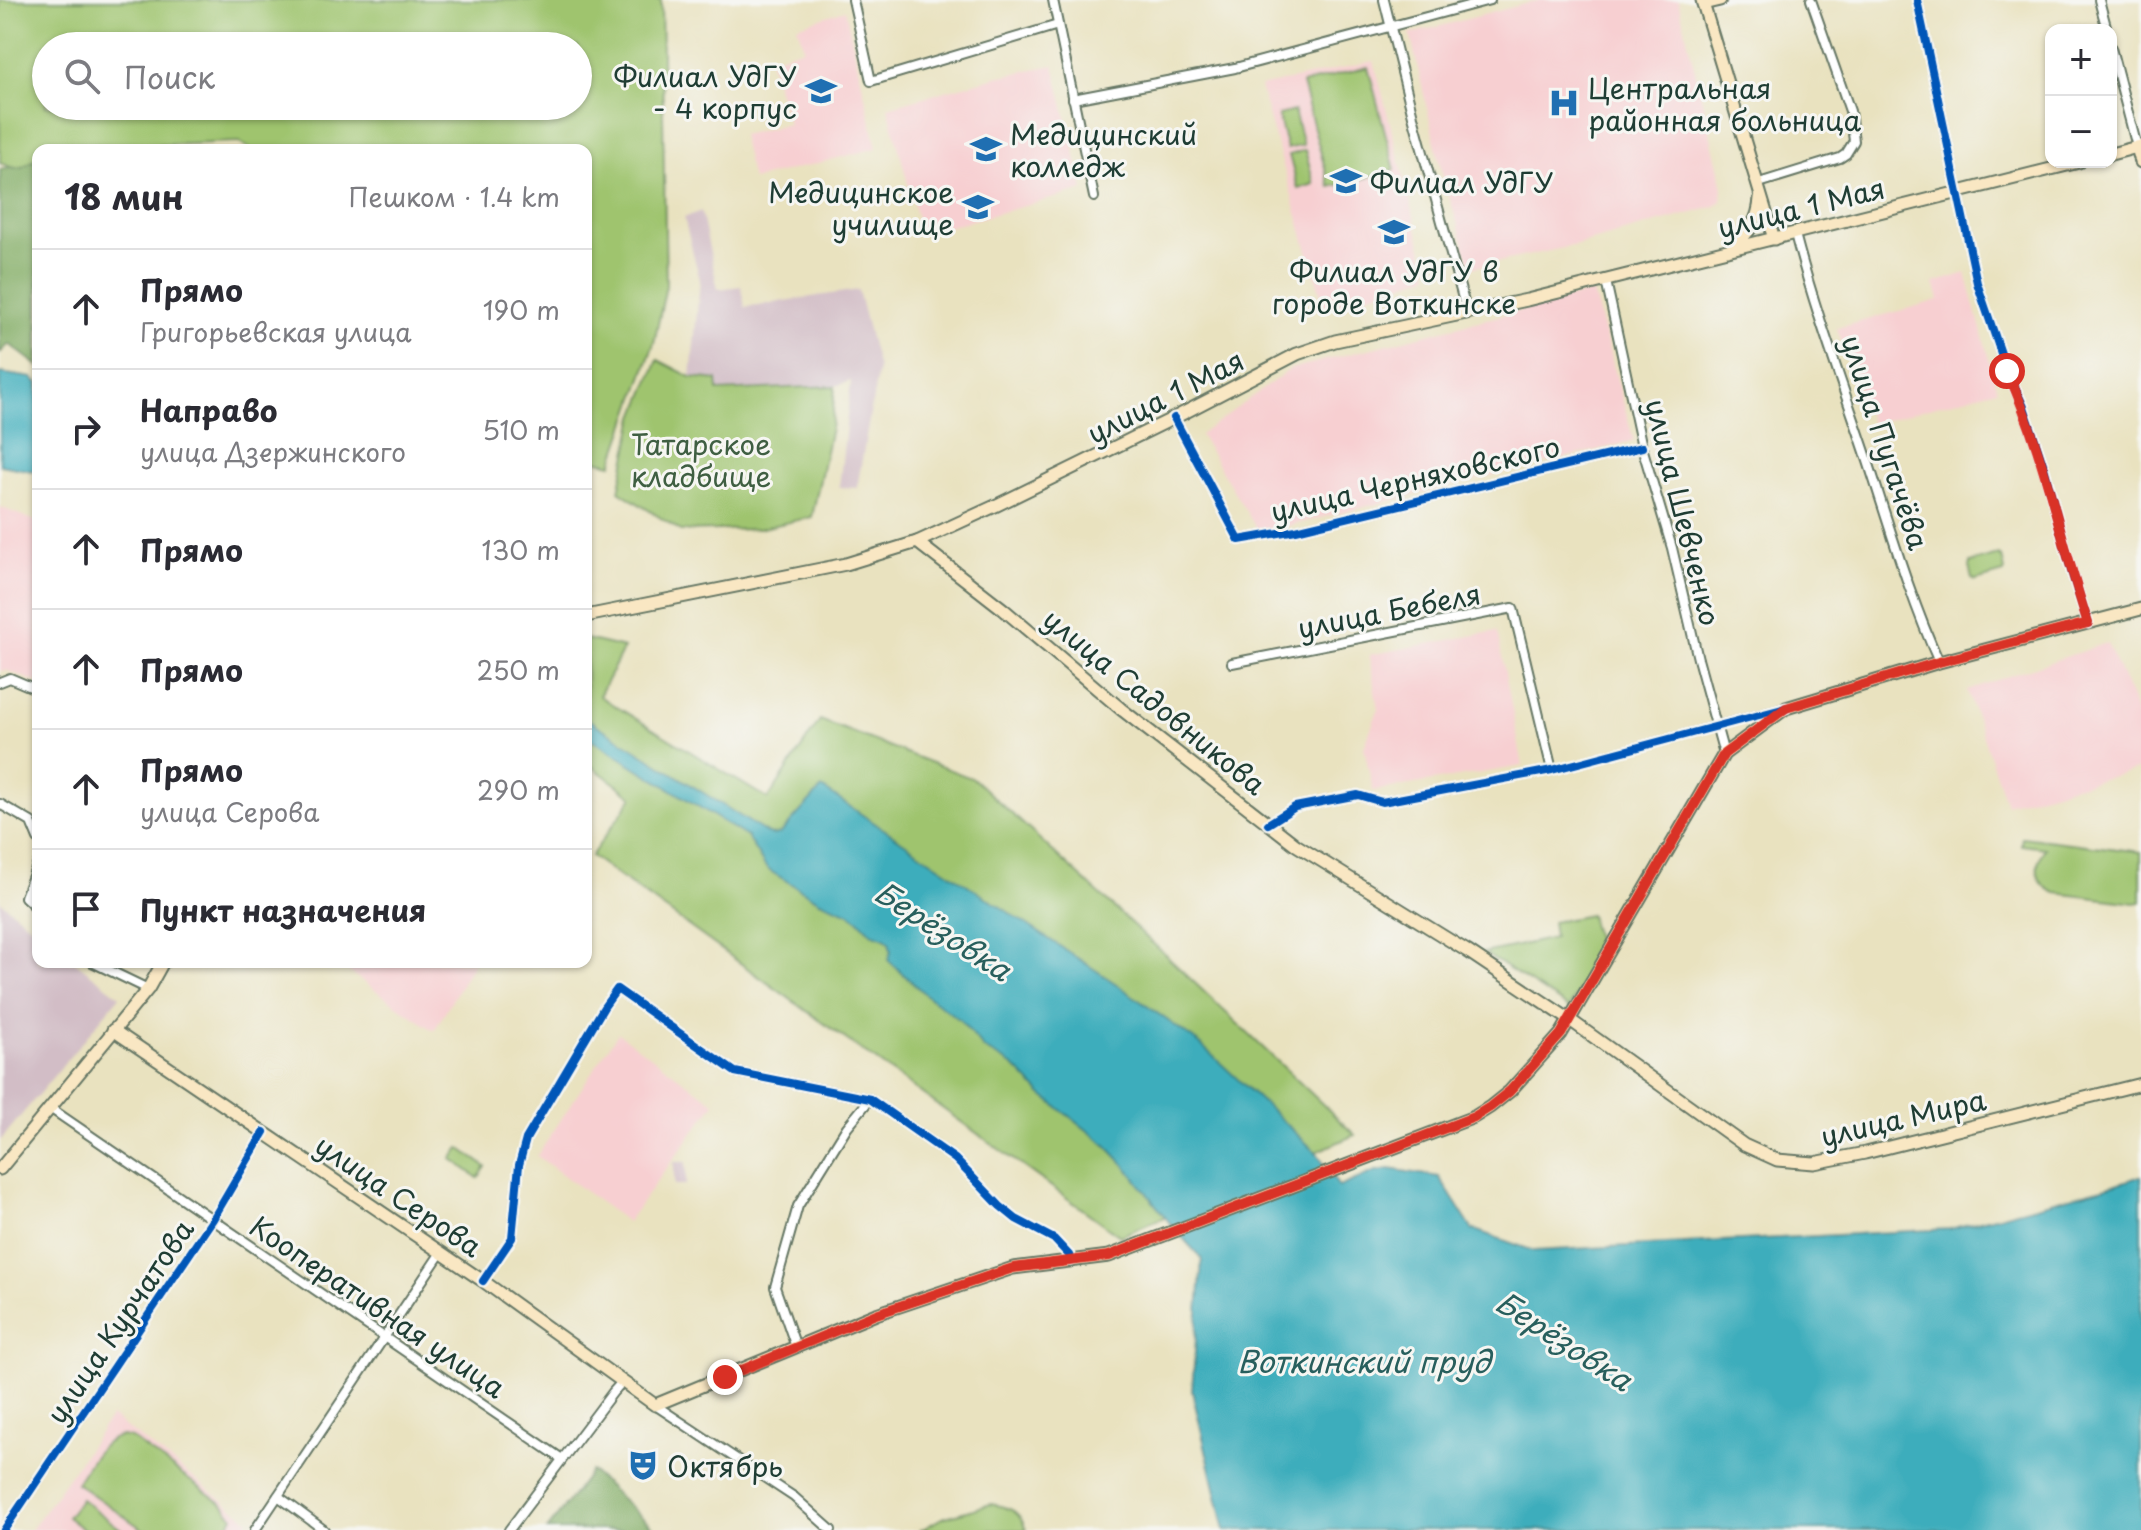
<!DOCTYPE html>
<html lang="ru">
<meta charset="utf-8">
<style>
body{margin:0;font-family:"Playpen Sans",sans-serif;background:#f7f7f7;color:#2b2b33}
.controls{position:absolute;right:24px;top:24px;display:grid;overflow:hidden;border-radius:16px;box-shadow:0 2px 6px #0004}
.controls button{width:72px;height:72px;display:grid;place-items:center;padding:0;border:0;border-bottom:2px solid #e1e1e2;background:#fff;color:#2b2b33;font:40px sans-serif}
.stop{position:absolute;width:24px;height:24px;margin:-18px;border:6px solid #d93025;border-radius:50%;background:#fff}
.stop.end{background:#d93025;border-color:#fff;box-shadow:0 2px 8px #0008}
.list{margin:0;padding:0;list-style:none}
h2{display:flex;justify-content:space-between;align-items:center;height:104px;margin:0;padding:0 32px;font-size:34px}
h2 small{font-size:26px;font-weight:400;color:#7c7c81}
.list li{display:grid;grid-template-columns:52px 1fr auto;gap:24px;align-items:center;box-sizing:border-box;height:120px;padding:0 32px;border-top:2px solid #e1e1e2}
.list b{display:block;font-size:30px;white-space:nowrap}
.list p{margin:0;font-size:26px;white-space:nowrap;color:#7c7c81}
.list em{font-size:26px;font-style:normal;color:#7c7c81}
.icon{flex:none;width:44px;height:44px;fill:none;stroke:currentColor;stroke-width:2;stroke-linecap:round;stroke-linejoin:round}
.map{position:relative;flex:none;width:2141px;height:1530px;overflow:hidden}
.search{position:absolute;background:#fff;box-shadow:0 2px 6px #0004;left:32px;top:32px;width:560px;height:88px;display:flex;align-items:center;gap:20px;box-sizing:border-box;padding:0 28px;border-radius:44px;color:#7c7c81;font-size:30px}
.panel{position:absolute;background:#fff;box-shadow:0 2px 6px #0004;left:32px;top:144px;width:560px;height:824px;border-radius:16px}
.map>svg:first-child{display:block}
.built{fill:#f7cfd1}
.industrial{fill:#d2bdc6}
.green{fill:#9fc46e;stroke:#5f8051;stroke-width:2;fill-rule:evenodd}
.forest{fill:#7faa61;stroke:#4f744a;stroke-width:2}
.water{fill:#3eadbc;stroke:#2e7578;stroke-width:2}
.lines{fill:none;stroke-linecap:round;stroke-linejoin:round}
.minor-casing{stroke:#667765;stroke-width:12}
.secondary-casing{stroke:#667765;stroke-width:15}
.minor{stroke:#fff;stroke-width:8}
.secondary{stroke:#f9e7c3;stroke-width:11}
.cycleway-casing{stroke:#f6f6f2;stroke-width:13}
.cycleway{stroke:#0057b8;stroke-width:8}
.route{stroke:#d93025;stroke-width:10}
.labels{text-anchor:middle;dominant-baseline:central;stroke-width:6;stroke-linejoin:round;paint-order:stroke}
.poi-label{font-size:28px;fill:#1f3d34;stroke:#f6f6f2;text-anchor:start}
.street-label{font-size:28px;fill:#1f3d34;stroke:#f6f6f2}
.park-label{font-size:28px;fill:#3f5f42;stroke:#f6f6f2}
.water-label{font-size:30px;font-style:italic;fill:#285f5d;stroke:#f6f6f2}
</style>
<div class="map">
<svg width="2141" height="1530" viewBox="0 0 2141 1530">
<rect width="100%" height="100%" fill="#f6f6f2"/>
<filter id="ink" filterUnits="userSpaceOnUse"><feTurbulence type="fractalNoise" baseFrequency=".0125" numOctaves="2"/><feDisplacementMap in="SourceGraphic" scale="16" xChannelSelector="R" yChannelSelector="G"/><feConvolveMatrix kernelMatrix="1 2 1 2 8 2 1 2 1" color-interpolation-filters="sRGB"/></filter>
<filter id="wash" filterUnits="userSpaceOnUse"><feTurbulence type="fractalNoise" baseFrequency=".006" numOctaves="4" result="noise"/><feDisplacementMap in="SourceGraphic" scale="32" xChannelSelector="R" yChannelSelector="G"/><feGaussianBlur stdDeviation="1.8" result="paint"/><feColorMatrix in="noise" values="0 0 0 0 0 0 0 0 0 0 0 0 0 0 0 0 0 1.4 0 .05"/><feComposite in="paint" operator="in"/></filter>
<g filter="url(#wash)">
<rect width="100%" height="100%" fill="#e9e2bf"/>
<g class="built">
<polygon points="1540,0 1678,0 1723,187 1722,201 1714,207 1577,245 1471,268 1442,173 1410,34"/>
<polygon points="845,10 877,148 752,180 741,135 788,124 769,59 804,48 797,26"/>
<polygon points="1374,61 1429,275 1325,309 1260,87"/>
<polygon points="1054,65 1084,190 921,234 888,107 996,77"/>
<polygon points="1966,273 1997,389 1871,424 1837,328 1939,300 1934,283"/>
<polygon points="1593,292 1634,441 1259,533 1200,435 1290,369"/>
<polygon points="0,507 38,522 38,683 6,670 0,671"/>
<polygon points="1497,631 1523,766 1373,791 1364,747 1378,710 1369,655"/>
<polygon points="2107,643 2132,698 2141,730 2141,769 2006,804 1967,690"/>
<polygon points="335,962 474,962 434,1031"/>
<polygon points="618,1033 715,1103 627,1222 537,1156"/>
<polygon points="111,1416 249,1520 242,1530 31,1530"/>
</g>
<g class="industrial">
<polygon points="701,211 718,289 741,286 745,307 858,290 878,369 857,488 839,487 851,381 835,386 718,391 717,380 691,377 700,280 684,218"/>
<polygon points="0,901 38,932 38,962 75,962 120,996 0,1141"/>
<rect x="674" y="1162" width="12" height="23"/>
</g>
<g class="green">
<path d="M0,0H661L666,286L654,343L612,464L586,458V150H252L239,142L38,150V160L27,173L0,163ZM46,46H578V106H46Z"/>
<polygon points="1368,67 1395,170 1330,187 1302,84"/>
<polygon points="1294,111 1303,145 1287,149 1278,115"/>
<polygon points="1305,150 1314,184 1298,189 1289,155"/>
<polygon points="658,360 691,377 717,380 718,391 835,386 832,423 812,517 758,529 681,531 619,491 635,416"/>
<polygon points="1998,555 2002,557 2005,570 2004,573 1976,581 1972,579 1969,567 1970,563"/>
<polygon points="586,639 624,648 599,696 768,799 820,720 974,779 1159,949 1355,1135 1120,1236 591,856 633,797 586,762"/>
<path d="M2022,837L2141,852V902L2135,903L2056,893C2035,885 2033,865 2045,848L2021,845Z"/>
<polygon points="1590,915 1600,953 1569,1008 1484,953 1554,938 1552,922"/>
<polygon points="460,1148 486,1167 478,1178 452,1159"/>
<path d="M122,1436L131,1438L224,1505L233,1517L226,1530H144L76,1483C87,1467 101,1438 122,1436Z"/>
<polygon points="81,1499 122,1530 84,1530 67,1517"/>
<path d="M991,1504C1010,1508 1019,1509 1026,1530H921L942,1518Z"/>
</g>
<g class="forest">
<polygon points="66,144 202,150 54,150"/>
<polygon points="38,158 38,366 9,344 0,353 0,169 22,167"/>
<polygon points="591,1471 656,1530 547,1530"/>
</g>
<g class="water">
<polygon points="0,373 33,378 38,383 38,472 0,465"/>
<polygon points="586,718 768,834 774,835 781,833 822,788 1118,985 1199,1043 1317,1153 1339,1187 1376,1171 1390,1169 1439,1177 1472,1229 1534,1251 1950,1229 2114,1185 2141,1176 2141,1530 1225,1530 1192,1391 1202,1259 1173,1227 1125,1165 1105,1144 1042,1095 1014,1066 984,1049 960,1020 927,996 888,960 891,951 889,942 885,938 871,933 859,920 849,913 820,901 770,871 765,866 747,837 586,736"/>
</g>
</g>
<g filter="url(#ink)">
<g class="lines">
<defs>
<g id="minor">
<polyline points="853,0 871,81 1058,25"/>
<polyline points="1053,0 1094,197"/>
<polyline points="1384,0 1413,116 1467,313"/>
<polyline points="1917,0 1977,283 2007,371 2024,407 2043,464 2072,573 2088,623"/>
<polyline points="2099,0 2107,30"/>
<polyline points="2111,48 2137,147"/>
<polyline points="1073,99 1235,68 1490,0"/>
<polyline points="1759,183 1840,158 1846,154 1854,141 1850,111 1811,0"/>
<path d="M1795,234C1814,307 1840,378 1864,449C1888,521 1908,593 1939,662"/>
<polyline points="1606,281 1642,447 1672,548 1698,659 1724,754"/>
<polyline points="1174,418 1239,540 1296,530 1642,447"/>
<polyline points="1232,663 1513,608 1552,770"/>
<polyline points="0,682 10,678 38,690"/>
<polyline points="0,804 31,822 38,839"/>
<polyline points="1268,824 1295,807 1358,795 1382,802 1552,770 1781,709"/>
<polyline points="38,863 25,897 38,909"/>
<polyline points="92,962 148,989"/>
<polyline points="50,1108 562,1459"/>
<polyline points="483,1281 512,1238 519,1165 526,1139 604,1007 617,989 735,1072 870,1099 955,1159 1000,1206 1016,1219 1054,1239 1069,1255 1071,1260"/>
<polyline points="796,1347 775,1287 798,1206 847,1127 870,1099"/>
<polyline points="655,1405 794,1497 831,1530"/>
<polyline points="278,1496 324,1530"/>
<polyline points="4,1530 213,1219 264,1132"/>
<polyline points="255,1530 440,1254"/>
<polyline points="509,1530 613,1392 622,1382"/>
</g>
<g id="secondary">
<polyline points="1702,0 1774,239"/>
<polyline points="1703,4 1720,0"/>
<polyline points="2137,147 2141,162"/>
<polyline points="2111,154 2141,146"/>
<path d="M1733,247C1749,233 1759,220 1760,198"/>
<polyline points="917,542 1003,609 1121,709 1296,845 1467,951 1570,1020 1744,1145 1777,1160 1814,1163 1865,1153 2141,1084"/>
<polyline points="586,616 846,564 917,542 995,506 1174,418 1297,354 1335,341 1527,300 2079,162"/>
<polyline points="113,1030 483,1281 655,1405 876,1314 1013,1268 1109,1256 1474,1117 1490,1107 1510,1091 1561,1034 1724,754 1786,708 1939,662 2141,609"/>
<polyline points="0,1169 148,989 163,962"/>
</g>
</defs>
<use href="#minor" class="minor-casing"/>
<use href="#secondary" class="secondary-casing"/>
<use href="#minor" class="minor"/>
<use href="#secondary" class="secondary"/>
<defs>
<g id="cycleway">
<polyline points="1917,0 1977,283 2007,371 2024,407 2043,464 2072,573 2088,623"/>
<polyline points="1174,418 1239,540 1296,530 1642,447"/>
<polyline points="1268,824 1295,807 1358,795 1382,802 1552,770 1786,708"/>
<polyline points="483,1281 512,1238 519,1165 526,1139 604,1007 617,989 735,1072 870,1099 955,1159 1000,1206 1016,1219 1054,1239 1069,1255 1071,1260"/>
<polyline points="4,1530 213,1219 264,1132"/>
</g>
</defs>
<use href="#cycleway" class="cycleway-casing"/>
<use href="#cycleway" class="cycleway"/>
</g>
</g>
<g class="lines" filter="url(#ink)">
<path class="route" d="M725,1377L876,1314L1013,1268L1109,1256L1435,1132L1474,1117L1490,1107L1510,1091L1561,1034L1724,754L1786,708L1939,662L2088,623C2060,539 2044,451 2007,371"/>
</g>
<defs>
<symbol id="university-bare" viewBox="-9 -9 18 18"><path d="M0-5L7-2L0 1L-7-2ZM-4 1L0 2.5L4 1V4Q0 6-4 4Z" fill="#1f6fb2" stroke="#f6f6f2" stroke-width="2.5" paint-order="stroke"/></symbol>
<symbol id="hospital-bare" viewBox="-9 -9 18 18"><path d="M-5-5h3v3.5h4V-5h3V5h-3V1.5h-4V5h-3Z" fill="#1f6fb2" stroke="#f6f6f2" stroke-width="2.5" paint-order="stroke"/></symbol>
<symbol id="theatre-bare" viewBox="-9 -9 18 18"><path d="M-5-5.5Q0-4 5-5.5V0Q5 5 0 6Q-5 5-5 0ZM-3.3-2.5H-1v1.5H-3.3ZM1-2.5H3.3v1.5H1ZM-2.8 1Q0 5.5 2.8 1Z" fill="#1f6fb2" stroke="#f6f6f2" stroke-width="2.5" paint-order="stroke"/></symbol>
</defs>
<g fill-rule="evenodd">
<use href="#university-bare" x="799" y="69" width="44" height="44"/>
<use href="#hospital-bare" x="1542" y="81" width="44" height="44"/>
<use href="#university-bare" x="964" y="127" width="44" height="44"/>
<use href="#university-bare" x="1324" y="159" width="44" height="44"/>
<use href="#university-bare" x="956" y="185" width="44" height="44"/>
<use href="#university-bare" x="1372" y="210" width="44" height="44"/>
<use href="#theatre-bare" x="621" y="1443" width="44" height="44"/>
</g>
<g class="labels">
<g class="poi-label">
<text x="797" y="75" text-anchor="end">Филиал УдГУ<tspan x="797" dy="32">- 4 корпус</tspan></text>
<text x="1588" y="87">Центральная<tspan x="1588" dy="32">районная больница</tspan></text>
<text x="1010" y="133">Медицинский<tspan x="1010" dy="32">колледж</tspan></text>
<text x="1370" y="181">Филиал УдГУ</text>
<text x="954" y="191" text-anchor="end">Медицинское<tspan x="954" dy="32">училище</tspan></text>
<text x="1394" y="270" text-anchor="middle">Филиал УдГУ в<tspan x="1394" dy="32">городе Воткинске</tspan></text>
<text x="667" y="1465">Октябрь</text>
</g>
<g class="street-label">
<text transform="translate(1801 207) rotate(-14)">улица 1 Мая</text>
<text transform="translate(1165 396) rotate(-27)">улица 1 Мая</text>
<text transform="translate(1886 442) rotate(72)">улица Пугачёва</text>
<text transform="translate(1415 478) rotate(-13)">улица Черняховского</text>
<text transform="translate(1684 512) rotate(76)">улица Шевченко</text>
<text transform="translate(1389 610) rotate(-11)">улица Бебеля</text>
<text transform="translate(1155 701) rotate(39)">улица Садовникова</text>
<text transform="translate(1903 1117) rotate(-13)">улица Мира</text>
<text transform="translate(399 1195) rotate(34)">улица Серова</text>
<text transform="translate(378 1306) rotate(34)">Кооперативная улица</text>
<text transform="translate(119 1321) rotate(-56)">улица Курчатова</text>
</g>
<g class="park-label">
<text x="701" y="443">Татарское<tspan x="701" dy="32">кладбище</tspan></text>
</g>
<g class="water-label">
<text transform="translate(944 930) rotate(33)">Берёзовка</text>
<text transform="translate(1565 1340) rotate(33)">Берёзовка</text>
<text x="1364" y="1360">Воткинский пруд</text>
</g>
</g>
</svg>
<div class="controls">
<button>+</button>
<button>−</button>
</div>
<div class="stop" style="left:2007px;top:371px"></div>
<div class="stop end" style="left:725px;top:1377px"></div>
<div class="search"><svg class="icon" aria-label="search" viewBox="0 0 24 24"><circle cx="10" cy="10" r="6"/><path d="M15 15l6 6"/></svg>Поиск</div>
<section class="panel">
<h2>18 мин<small>Пешком · 1.4 km</small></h2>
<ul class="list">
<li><svg class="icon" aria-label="ahead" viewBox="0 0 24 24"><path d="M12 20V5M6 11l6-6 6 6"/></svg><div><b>Прямо</b><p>Григорьевская улица</p></div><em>190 m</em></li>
<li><svg class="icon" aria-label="right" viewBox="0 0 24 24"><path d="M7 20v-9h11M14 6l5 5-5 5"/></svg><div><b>Направо</b><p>улица Дзержинского</p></div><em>510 m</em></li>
<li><svg class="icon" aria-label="ahead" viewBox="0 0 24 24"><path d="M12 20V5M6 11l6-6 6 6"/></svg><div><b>Прямо</b></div><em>130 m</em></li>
<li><svg class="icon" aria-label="ahead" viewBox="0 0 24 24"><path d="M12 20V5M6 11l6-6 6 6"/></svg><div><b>Прямо</b></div><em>250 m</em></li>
<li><svg class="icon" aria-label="ahead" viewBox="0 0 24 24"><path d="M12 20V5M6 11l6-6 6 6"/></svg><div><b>Прямо</b><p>улица Серова</p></div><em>290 m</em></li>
<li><svg class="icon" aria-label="arrive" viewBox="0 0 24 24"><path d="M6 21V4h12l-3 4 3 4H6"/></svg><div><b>Пункт назначения</b></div></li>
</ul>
</section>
</div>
